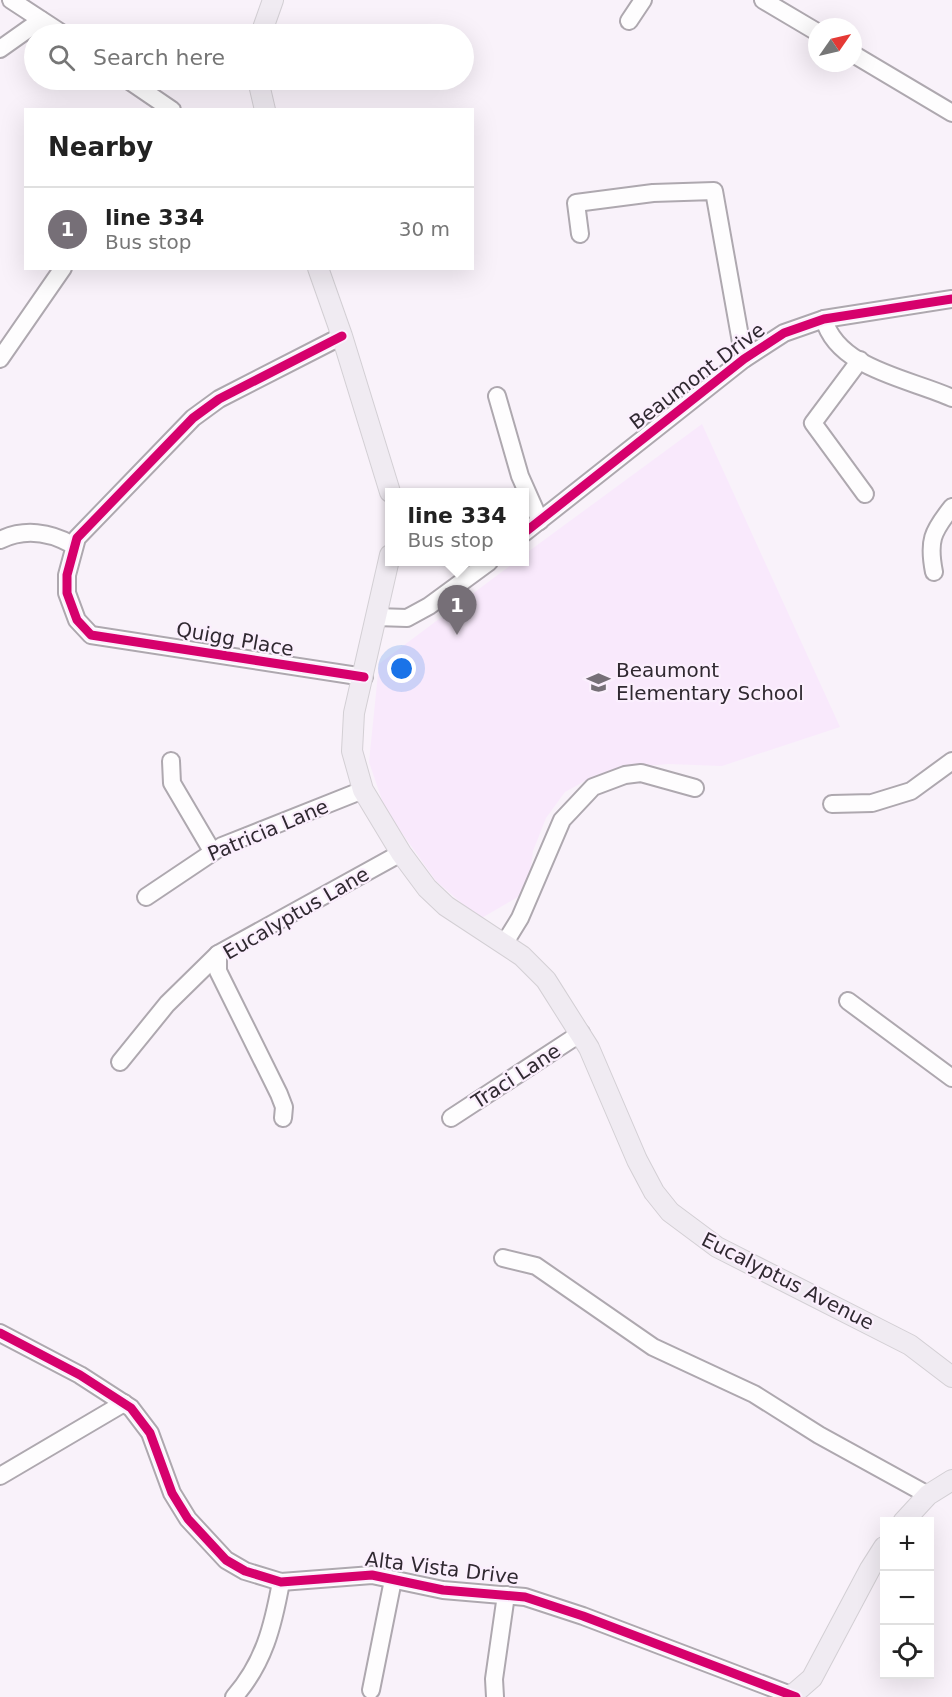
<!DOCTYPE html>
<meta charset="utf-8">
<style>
body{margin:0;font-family:"DejaVu Sans",sans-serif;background:#f2f2f2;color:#222}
.controls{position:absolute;right:18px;bottom:18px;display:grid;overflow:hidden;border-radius:0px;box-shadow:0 6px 24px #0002}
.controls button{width:54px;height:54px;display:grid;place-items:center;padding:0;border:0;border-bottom:2px solid #e0e0e0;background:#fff;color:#222;font:30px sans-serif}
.compass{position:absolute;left:808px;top:18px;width:54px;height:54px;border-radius:50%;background:#fff;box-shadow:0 6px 24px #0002;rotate:56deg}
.you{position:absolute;left:402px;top:669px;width:21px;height:21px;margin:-15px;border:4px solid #fff;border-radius:50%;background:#1a73e8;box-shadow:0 0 0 9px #1a73e833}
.badge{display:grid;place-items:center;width:39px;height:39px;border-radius:50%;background:#766f77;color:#fff;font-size:20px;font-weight:700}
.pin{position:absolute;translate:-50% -50px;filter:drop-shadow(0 2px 3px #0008)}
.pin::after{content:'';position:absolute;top:32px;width:21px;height:18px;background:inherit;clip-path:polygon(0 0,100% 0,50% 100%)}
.popup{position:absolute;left:385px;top:488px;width:144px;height:78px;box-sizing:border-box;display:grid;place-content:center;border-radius:0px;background:#fff;filter:drop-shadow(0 2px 4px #0005);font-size:20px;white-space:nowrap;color:#767676}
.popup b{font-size:22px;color:#222}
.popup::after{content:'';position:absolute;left:50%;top:100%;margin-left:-12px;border:12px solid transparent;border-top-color:#fff}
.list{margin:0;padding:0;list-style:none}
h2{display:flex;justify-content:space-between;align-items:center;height:78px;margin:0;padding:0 24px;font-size:26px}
h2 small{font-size:20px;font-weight:400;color:#767676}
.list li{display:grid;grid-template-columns:39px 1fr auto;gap:18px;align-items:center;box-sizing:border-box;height:84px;padding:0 24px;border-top:2px solid #e0e0e0}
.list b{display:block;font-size:22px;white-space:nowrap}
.list p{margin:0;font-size:20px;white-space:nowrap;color:#767676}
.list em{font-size:20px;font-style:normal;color:#767676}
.icon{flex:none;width:33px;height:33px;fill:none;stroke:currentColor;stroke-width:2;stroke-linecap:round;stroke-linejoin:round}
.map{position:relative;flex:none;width:952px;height:1697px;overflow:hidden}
.search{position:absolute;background:#fff;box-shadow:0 6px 24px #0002;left:24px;top:24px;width:450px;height:66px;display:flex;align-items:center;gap:15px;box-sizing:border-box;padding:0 21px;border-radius:33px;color:#767676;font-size:22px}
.panel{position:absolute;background:#fff;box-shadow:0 6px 24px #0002;left:24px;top:108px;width:450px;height:162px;border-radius:0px}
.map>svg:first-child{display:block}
.built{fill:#f9e9fc}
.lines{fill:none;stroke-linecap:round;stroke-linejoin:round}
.minor-casing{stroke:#aea8af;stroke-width:20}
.major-casing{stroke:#d3cfd4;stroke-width:22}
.minor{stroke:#fefdfe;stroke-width:16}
.major{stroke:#f0ebf2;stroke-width:20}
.cycleway-casing{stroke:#fbeffd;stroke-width:13}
.cycleway{stroke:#d6006c;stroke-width:9}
.labels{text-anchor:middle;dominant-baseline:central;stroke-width:4.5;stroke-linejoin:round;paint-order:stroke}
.street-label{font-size:20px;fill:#302931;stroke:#fbeffd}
.poi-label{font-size:20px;fill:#302931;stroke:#fbeffd;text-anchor:start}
</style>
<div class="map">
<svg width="952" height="1697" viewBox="0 0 952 1697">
<rect width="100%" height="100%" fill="#f9f2fa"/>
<polygon class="built" points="702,424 840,727 722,766 668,764 622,768 594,776 565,792 546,818 533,851 528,891 480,919 436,881 385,809 369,762 379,664 515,562 524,562 525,554"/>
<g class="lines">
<defs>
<g id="minor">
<polyline points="11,0 63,34"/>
<polyline points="763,0 817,32"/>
<polyline points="629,21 643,0"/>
<polyline points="0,49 41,20"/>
<polyline points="853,54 952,113"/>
<polyline points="128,80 172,110"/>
<polyline points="580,234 576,203 653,193 714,191 744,359"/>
<path d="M824,319C837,369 911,379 952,398"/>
<polyline points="342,336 219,399 193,418 77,538 67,575 67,593 77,620 91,635 364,677"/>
<polyline points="0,359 63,268"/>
<polyline points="860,360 813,423 865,494"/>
<polyline points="497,396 520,476 540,521"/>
<polyline points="524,533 744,359 784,333 824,319 952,299"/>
<path d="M0,540C24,528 50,532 73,545"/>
<path d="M934,572C928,541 932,532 952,507"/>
<polyline points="376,617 407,618 429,606 489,562"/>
<polyline points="171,761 172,783 212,851"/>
<polyline points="832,804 872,803 911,791 952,761"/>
<polyline points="146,897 222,846 363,790"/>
<polyline points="504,944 520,918 562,820 593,787 625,775 641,773 695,788"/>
<polyline points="848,1001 952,1078"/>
<polyline points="120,1062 167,1004 218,954"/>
<polyline points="283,1118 284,1107 279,1094 218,971 218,954 401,853"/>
<polyline points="451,1118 581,1033"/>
<polyline points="503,1258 536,1266 653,1347 754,1394 819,1435 928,1495"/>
<polyline points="0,1333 80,1375 131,1408 150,1433 172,1493 188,1519 226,1560 245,1571 281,1582 372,1575 443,1590 525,1597 583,1616 796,1697"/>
<polyline points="0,1476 124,1403"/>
<polyline points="371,1690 393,1580"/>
<path d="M234,1697C264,1663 273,1626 281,1582"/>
<polyline points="495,1697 494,1679 506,1595"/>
</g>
<g id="major">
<polyline points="261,34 273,0"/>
<polyline points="258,80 265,110"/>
<polyline points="318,268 342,336 390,492"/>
<polyline points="390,555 354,713 352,751 363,790 401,853 427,888 446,906 522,956 546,980 589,1048 637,1160 654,1192 670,1212 717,1247 910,1345 952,1377"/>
<polyline points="903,1522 928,1495 952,1480"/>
<polyline points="790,1697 812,1678 870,1569 884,1547"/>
</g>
</defs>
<use href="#minor" class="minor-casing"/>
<use href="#major" class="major-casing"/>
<use href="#minor" class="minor"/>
<use href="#major" class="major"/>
<defs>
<g id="cycleway">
<polyline points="342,336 219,399 193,418 77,538 67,575 67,593 77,620 91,635 364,677"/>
<polyline points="524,533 744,359 784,333 824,319 952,299"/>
<polyline points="0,1333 80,1375 131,1408 150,1433 172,1493 188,1519 226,1560 245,1571 281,1582 372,1575 443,1590 525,1597 583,1616 796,1697"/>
</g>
</defs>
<use href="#cycleway" class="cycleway-casing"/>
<use href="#cycleway" class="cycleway"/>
</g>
<defs>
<symbol id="school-bare" viewBox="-9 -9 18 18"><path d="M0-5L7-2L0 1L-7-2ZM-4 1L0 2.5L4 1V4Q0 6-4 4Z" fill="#766f77" stroke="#fbeffd" stroke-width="2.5" paint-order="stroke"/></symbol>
</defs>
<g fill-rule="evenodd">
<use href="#school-bare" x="582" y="666" width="33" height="33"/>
</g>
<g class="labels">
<g class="street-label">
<text transform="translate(697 376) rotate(-37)">Beaumont Drive</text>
<text transform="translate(235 639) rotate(10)">Quigg Place</text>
<text transform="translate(268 830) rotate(-23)">Patricia Lane</text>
<text transform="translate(296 913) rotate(-30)">Eucalyptus Lane</text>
<text transform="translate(516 1076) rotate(-33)">Traci Lane</text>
<text transform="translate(788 1281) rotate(27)">Eucalyptus Avenue</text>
<text transform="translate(442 1568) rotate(7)">Alta Vista Drive</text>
</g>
<g class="poi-label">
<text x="616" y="670">Beaumont<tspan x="616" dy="23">Elementary School</tspan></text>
</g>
</g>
</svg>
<div class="controls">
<button>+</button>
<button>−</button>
<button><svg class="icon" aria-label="locate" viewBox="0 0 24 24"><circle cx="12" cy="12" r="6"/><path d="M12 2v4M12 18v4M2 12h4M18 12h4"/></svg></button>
</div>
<svg class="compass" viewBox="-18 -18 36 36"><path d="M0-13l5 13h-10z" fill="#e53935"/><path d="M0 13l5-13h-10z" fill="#767676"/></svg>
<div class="you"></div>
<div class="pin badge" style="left:457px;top:635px">1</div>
<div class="popup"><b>line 334</b>Bus stop</div>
<div class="search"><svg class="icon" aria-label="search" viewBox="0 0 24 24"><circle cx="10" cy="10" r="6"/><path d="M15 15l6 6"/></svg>Search here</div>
<section class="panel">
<h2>Nearby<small></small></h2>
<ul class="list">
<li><span class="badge">1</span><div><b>line 334</b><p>Bus stop</p></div><em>30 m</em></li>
</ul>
</section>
</div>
